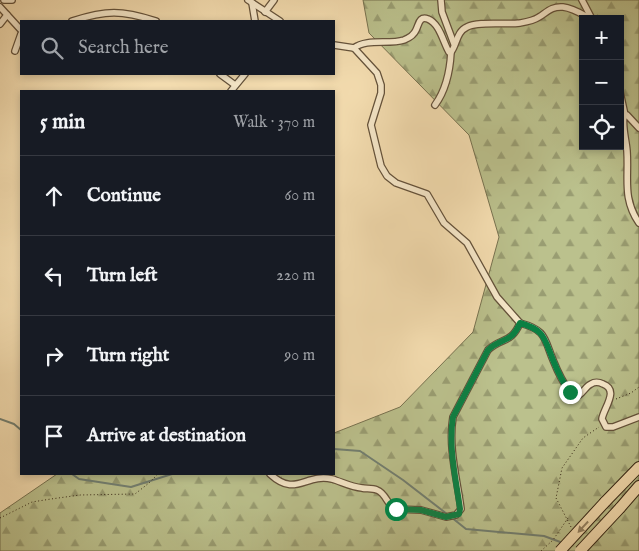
<!DOCTYPE html>
<meta charset="utf-8">
<style>
body{margin:0;font-family:"IM FELL English",serif;background:#20242c;color:#f1f3f6}
.controls{position:absolute;right:15px;top:15px;display:grid;overflow:hidden;border-radius:0px;box-shadow:0 2px 8px #0003}
.controls button{width:45px;height:45px;display:grid;place-items:center;padding:0;border:0;border-bottom:1px solid #363941;background:#171b24;color:#f1f3f6;font:25px sans-serif}
.stop{position:absolute;width:15px;height:15px;margin:-11px;border:4px solid #0b8043;border-radius:50%;background:#fff}
.stop.end{background:#0b8043;border-color:#fff;box-shadow:0 1px 5px #0008}
.list{margin:0;padding:0;list-style:none}
h2{display:flex;justify-content:space-between;align-items:center;height:65px;margin:0;padding:0 20px;font-size:21px}
h2 small{font-size:16px;font-weight:400;color:#9ea1a6}
.list li{display:grid;grid-template-columns:32px 1fr auto;gap:15px;align-items:center;box-sizing:border-box;height:80px;padding:0 20px;border-top:1px solid #363941}
.list b{display:block;font-size:19px;white-space:nowrap}
.list em{font-size:16px;font-style:normal;color:#9ea1a6}
.icon{flex:none;width:28px;height:28px;fill:none;stroke:currentColor;stroke-width:2;stroke-linecap:round;stroke-linejoin:round}
.map{position:relative;flex:none;width:639px;height:551px;overflow:hidden}
.search{position:absolute;background:#171b24;box-shadow:0 2px 8px #0003;left:20px;top:20px;width:315px;height:55px;display:flex;align-items:center;gap:12px;box-sizing:border-box;padding:0 18px;border-radius:0px;color:#9ea1a6;font-size:19px}
.panel{position:absolute;background:#171b24;box-shadow:0 2px 8px #0003;left:20px;top:90px;width:315px;height:385px;border-radius:0px}
.map>svg:first-child{display:block}
.forest{fill:url(#forest-firs);stroke:#777250;fill-rule:evenodd}
.lines{fill:none;stroke-linecap:round;stroke-linejoin:round}
.stream{stroke:#727f71;stroke-width:2}
.street-casing{stroke:#64523b;stroke-width:8}
.highway-casing{stroke:#332414;stroke-width:12}
.path{stroke:#332414;stroke-width:1;stroke-dasharray:1 2.5;stroke-linecap:butt}
.street{stroke:#f8eacc;stroke-width:5.5}
.highway{stroke:#f5deb1;stroke-width:10}
.highway-bridge-casing{stroke:#332414;stroke-width:12;stroke-linecap:butt}
.highway-bridge{stroke:#f5deb1;stroke-width:10}
.oneway{fill:#948162}
.route{stroke:#0b8043;stroke-width:6}
</style>
<div class="map">
<svg width="639" height="551" viewBox="0 0 639 551">
<defs>
<pattern id="forest-firs" width="22" height="20" patternUnits="userSpaceOnUse" patternTransform="scale(1.25)"><rect width="22" height="20" fill="#bbc18d"/><path d="M5 1l3.5 6h-7zM16 11l3.5 6h-7z" fill="#999d72"/></pattern>
</defs>
<rect width="100%" height="100%" fill="#f5deb1"/>
<filter id="stains"><feTurbulence type="fractalNoise" baseFrequency=".004" numOctaves="4"/><feColorMatrix values="0 0 0 0 .2 0 0 0 0 .09 0 0 0 0 .02 0 0 0 .5 -.17"/></filter>
<radialGradient id="worn" r=".72"><stop offset=".6" stop-color="#630" stop-opacity="0"/><stop offset="1" stop-color="#630" stop-opacity=".3"/></radialGradient>
<path class="forest" d="M363,0H639V551H0V513L57,474H334V433L400,407L473,332L499,237L469,135L369,33ZM583,19H620V146H583Z"/>
<g class="lines">
<g class="stream">
<polyline points="0,419 14,424 21,430"/>
<polyline points="334,449 360,451 403,480 447,514"/>
<polyline points="72,474 79,479 131,487 172,474"/>
<polyline points="451,517 466,529 544,536 563,543"/>
</g>
<defs>
<g id="street">
<polyline points="4,0 12,0"/>
<polyline points="248,0 280,21"/>
<polyline points="441,0 442,12 454,44"/>
<polyline points="582,0 592,19"/>
<polyline points="252,3 255,21"/>
<polyline points="0,7 21,30"/>
<polyline points="265,12 274,0"/>
<path d="M72,21C107,10 121,10 156,21"/>
<polyline points="0,24 7,15"/>
<path d="M354,48C367,38 389,45 404,40C409,38 414,35 416,30C419,24 419,16 428,19C440,24 443,42 449,52H451C457,45 456,32 467,27C478,21 505,25 520,23C526,22 533,21 539,17C547,12 552,6 563,7C573,8 582,14 591,19"/>
<polyline points="15,51 21,34"/>
<polyline points="220,74 235,85"/>
<polyline points="231,91 245,74"/>
<polyline points="620,92 625,115"/>
<path d="M435,105C446,90 450,71 451,52"/>
<path d="M639,128L627,115L624,116C622,127 626,139 627,151C629,178 622,198 639,223"/>
<path d="M520,323C546,330 544,338 553,360C557,370 563,383 570,392L574,394L579,395C584,392 586,386 591,384C594,382 599,382 603,384C620,390 603,409 602,419L606,427H613L639,417"/>
<path d="M270,474C296,498 305,473 332,479C342,482 351,487 362,488C366,489 372,488 377,490C386,493 387,505 395,509L421,510L446,517L456,515L461,509C457,479 448,447 453,417L488,350C502,337 511,344 520,323L497,297L467,243L444,223L427,194L396,183L387,176L381,166L371,125L381,93V85L377,73L354,48L334,45"/>
</g>
<g id="highway">
<polyline points="605,502 639,467"/>
<polyline points="620,508 639,486"/>
</g>
</defs>
<use href="#street" class="street-casing"/>
<use href="#highway" class="highway-casing"/>
<g class="path">
<polyline points="616,399 631,393 639,387"/>
<polyline points="0,518 32,502 51,499 80,495 135,494 149,483 158,474"/>
<polyline points="571,527 556,498 562,468 583,438 599,427"/>
<polyline points="541,551 553,540 568,518"/>
</g>
<use href="#street" class="street"/>
<use href="#highway" class="highway"/>
<defs>
<g id="highway-bridge">
<polyline points="560,551 605,502"/>
<polyline points="580,551 620,508"/>
</g>
</defs>
<use href="#highway-bridge" class="highway-bridge-casing"/>
<use href="#highway-bridge" class="highway-bridge"/>
</g>
<defs><path id="oneway-solid" d="M-6-.8H1V-3.2L6.5 0L1 3.2V.8H-6Z" transform="scale(1.25)"/></defs>
<use class="oneway" href="#oneway-solid" transform="translate(583 527) rotate(133)"/>
<g class="lines">
<path class="route" d="M396,509L421,510L446,517L459,514L460,509C456,479 448,447 453,417L488,350C502,337 511,344 520,323C545,330 544,338 553,360C557,370 563,383 570,392"/>
</g>
<rect width="100%" height="100%" filter="url(#stains)"/>
<rect width="100%" height="100%" fill="url(#worn)"/>
</svg>
<div class="controls">
<button>+</button>
<button>−</button>
<button><svg class="icon" aria-label="locate" viewBox="0 0 24 24"><circle cx="12" cy="12" r="6"/><path d="M12 2v4M12 18v4M2 12h4M18 12h4"/></svg></button>
</div>
<div class="stop" style="left:396px;top:509px"></div>
<div class="stop end" style="left:570px;top:392px"></div>
<div class="search"><svg class="icon" aria-label="search" viewBox="0 0 24 24"><circle cx="10" cy="10" r="6"/><path d="M15 15l6 6"/></svg>Search here</div>
<section class="panel">
<h2>5 min<small>Walk · 370 m</small></h2>
<ul class="list">
<li><svg class="icon" aria-label="ahead" viewBox="0 0 24 24"><path d="M12 20V5M6 11l6-6 6 6"/></svg><div><b>Continue</b></div><em>60 m</em></li>
<li><svg class="icon" aria-label="left" viewBox="0 0 24 24"><path d="M17 20v-9H6M10 6l-5 5 5 5"/></svg><div><b>Turn left</b></div><em>220 m</em></li>
<li><svg class="icon" aria-label="right" viewBox="0 0 24 24"><path d="M7 20v-9h11M14 6l5 5-5 5"/></svg><div><b>Turn right</b></div><em>90 m</em></li>
<li><svg class="icon" aria-label="arrive" viewBox="0 0 24 24"><path d="M6 21V4h12l-3 4 3 4H6"/></svg><div><b>Arrive at destination</b></div></li>
</ul>
</section>
</div>
